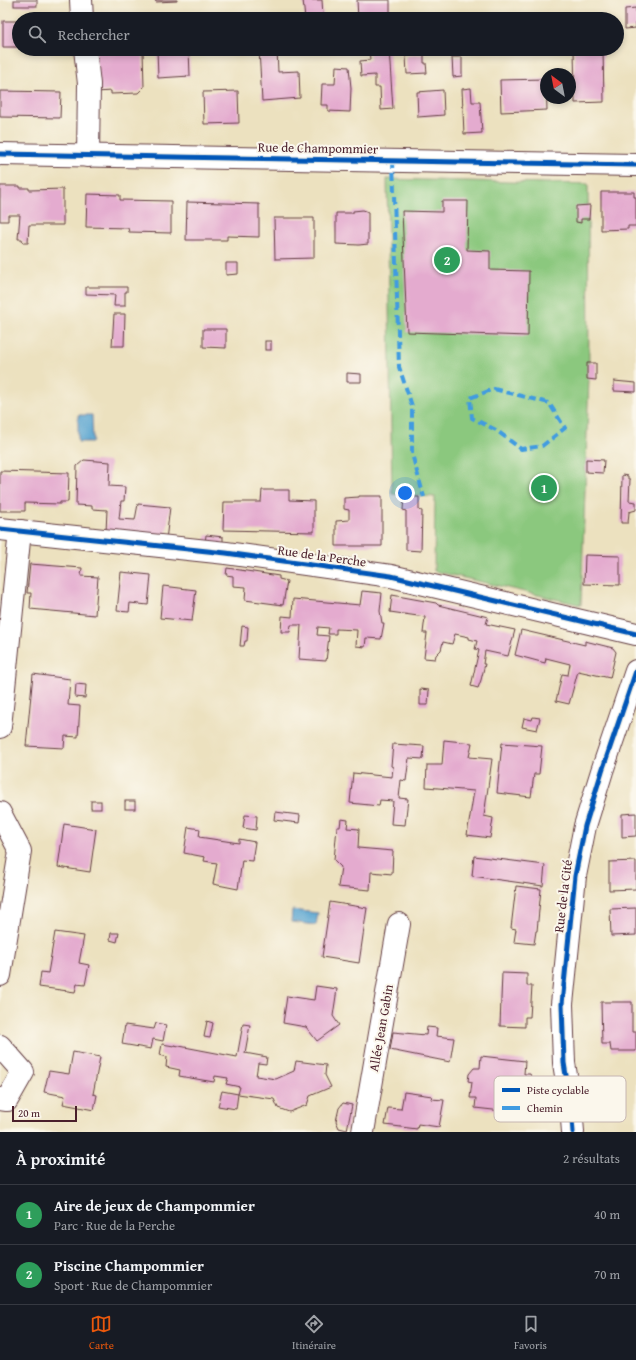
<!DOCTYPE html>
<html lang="fr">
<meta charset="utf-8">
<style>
body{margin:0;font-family:"Gentium Book Plus",serif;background:#242831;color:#f1f3f6}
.compass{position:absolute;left:540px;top:68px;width:36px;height:36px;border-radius:50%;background:#171b24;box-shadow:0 2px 6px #0003;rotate:328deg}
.scale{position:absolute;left:12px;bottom:10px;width:65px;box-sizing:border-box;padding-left:4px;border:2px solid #4a1f2b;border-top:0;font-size:11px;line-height:14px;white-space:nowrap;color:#4a1f2b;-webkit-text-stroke:3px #fbf7ec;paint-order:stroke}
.you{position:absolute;left:405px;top:493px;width:14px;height:14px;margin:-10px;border:3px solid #fff;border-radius:50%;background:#1a73e8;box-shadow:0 0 0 6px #1a73e833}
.badge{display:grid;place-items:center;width:26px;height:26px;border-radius:50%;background:#ea580c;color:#fff;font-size:13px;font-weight:700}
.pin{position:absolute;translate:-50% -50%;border:2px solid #fff;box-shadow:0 1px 4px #0006}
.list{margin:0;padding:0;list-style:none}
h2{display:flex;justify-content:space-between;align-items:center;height:52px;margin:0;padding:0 16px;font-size:17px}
h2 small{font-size:13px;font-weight:400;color:#9ea1a6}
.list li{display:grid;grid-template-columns:26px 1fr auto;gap:12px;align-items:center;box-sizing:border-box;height:60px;padding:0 16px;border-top:1px solid #363941}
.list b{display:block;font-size:15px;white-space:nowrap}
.list p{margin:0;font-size:13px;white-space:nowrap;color:#9ea1a6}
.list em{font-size:13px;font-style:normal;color:#9ea1a6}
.icon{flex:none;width:22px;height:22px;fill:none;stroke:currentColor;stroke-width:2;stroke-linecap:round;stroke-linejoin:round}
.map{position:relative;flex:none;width:636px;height:1132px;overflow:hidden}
.search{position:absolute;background:#171b24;box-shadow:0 2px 6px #0003;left:12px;right:12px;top:12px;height:44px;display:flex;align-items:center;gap:10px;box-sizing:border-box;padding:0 14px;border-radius:22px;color:#9ea1a6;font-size:15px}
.sheet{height:172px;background:#171b24}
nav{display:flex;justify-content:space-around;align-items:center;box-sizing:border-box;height:56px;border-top:1px solid #363941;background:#171b24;font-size:11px;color:#9ea1a6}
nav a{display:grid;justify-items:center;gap:2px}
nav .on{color:#ea580c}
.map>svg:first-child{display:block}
.green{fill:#8bc87e;stroke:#6a7454}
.water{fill:#58a4d0;stroke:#51627e}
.building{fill:#e4abcf}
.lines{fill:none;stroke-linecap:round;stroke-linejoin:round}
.minor-casing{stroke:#623c41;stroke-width:24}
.minor{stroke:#fff;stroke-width:22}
.quiet{stroke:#409be1;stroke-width:4;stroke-dasharray:8 4;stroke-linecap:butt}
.cycleway-casing{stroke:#fbf7ec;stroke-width:8}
.cycleway{stroke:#0057b8;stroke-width:5}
.labels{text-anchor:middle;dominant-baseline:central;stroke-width:4;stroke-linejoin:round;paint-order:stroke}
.street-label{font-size:13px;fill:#4a1f2b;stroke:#fbf7ec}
.key{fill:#fbf7ec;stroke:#c6b6b2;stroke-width:1}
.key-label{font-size:11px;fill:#4a1f2b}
</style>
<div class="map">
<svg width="636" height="1132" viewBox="0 0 636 1132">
<rect width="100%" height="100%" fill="#fbf7ec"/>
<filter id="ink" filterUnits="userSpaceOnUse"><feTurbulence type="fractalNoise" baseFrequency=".025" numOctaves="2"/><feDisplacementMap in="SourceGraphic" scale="8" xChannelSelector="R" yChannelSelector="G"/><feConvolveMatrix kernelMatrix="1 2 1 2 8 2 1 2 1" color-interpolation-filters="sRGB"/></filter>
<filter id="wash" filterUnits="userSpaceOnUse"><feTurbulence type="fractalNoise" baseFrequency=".012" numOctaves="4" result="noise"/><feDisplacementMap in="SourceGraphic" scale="16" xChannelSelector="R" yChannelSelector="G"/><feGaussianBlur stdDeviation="0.9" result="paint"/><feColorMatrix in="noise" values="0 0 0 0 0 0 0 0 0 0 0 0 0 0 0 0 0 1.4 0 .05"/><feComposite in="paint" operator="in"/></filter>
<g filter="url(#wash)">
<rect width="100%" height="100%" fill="#ece1bf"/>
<polygon class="green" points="387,179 588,184 589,377 581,605 434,571 435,497 392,494"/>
<g class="water">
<polygon points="78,415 92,415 93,442 78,442"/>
<polygon points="292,910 318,913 316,925 291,922"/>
</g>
<g id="blocks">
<g class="building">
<rect x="14" y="0" width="23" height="6"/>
<polygon points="155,0 177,0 177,1 156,2"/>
<polygon points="303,0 322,0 323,17 305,19"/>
<polygon points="357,0 390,0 390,12 388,15 383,18 358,19"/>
<polygon points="636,8 636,28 625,29 625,9"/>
<rect x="3" y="21" width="16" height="26"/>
<polygon points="95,49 127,49 127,52 143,51 144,87 138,93 111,94 111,91 97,92"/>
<polygon points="157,49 189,49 190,76 158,78"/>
<polygon points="277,49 278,72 299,71 300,98 262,101 259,50"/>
<polygon points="369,49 389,49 393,109 381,110 380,87 375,87 375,75 361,76 360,61 370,60"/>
<polygon points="574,49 603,49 604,102 575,103"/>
<polygon points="424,54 424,63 426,63 427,73 407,74 406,56"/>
<polygon points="452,57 462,57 462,76 453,77"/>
<polygon points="336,66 349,67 351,88 350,112 328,111 328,105 321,105 322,84 335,84"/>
<polygon points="546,79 547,110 501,112 500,80"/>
<polygon points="471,88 472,102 480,102 482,133 464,134 462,89"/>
<polygon points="443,90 444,115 418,117 417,92"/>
<polygon points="0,91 61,92 60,118 0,117"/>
<polygon points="238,91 239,123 204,124 203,92"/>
<polygon points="0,186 20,186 20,188 29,188 29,190 30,190 63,189 63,225 29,225 28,243 23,243 22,239 18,239 20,215 8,215 8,221 0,221"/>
<polygon points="601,192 634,192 634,197 636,197 636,226 628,226 628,229 601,230"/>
<polygon points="87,194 120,195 120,200 171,201 171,233 129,232 128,228 86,227"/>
<polygon points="442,201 468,201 467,250 490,251 490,270 529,271 528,336 407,332 402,211 442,212"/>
<polygon points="187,202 259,204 259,237 227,236 227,240 186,240"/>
<polygon points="590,205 589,219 581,219 581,223 576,222 576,206"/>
<polygon points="363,210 366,211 368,212 368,244 359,245 336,244 336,213 353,213 353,211"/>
<polygon points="274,218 314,218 314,258 275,259"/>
<polygon points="226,263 238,263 238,274 226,275"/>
<polygon points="86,287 127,287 127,292 125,292 125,306 114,306 115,295 86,294"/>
<polygon points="114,314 125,314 124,346 112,346"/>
<polygon points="203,329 226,329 226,348 203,347"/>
<rect x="265" y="341" width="6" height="9"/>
<polygon points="587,363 596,363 596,380 587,379"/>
<polygon points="347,373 361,374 361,382 347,382"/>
<polygon points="614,381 636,383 636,392 614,391"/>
<polygon points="586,459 604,460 603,473 586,472"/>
<polygon points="84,460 110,462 109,486 125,487 124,501 121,501 119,519 135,520 138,504 170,507 166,540 106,532 107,510 92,509 92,506 76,505 77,466"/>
<polygon points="0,471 69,473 68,502 60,502 60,504 25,503 25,511 0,511"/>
<polygon points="622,475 628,476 628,479 630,479 629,501 636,502 636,510 629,512 628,523 621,523"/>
<polygon points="262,490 289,490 289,500 314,501 314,532 223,530 224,502 261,502"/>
<polygon points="359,496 382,496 382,546 336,546 336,521 349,520 349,510 344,509 344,498 359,497"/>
<polygon points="404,497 419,497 419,510 422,511 421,551 406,550 406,511 403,510"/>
<polygon points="206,535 223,537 223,546 205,544"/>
<polygon points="585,555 620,556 620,585 584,584"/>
<polygon points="30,564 82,568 81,576 98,577 95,615 30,609 31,593 27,593"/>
<polygon points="227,568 279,576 279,579 287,581 283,605 245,600 246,587 233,586 233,576 226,575"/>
<polygon points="121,572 151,575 148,605 130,603 129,612 117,611"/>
<polygon points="163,586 196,590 192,621 160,618"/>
<polygon points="362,591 382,593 380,611 382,623 384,623 381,639 366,638 365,647 356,646 357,630 336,629 336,634 328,634 329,628 318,627 317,635 329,636 326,661 299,659 301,625 291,625 290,632 281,632 282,616 292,617 293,599 360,605"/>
<polygon points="392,595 436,603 438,605 488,617 486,624 515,630 508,656 485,651 483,664 485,664 481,680 478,688 471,686 479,650 475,649 477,641 469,639 469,637 455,634 452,644 443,642 441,650 436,655 435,659 424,658 427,633 423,633 425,617 390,612"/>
<polygon points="242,626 248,627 247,641 245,641 244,646 240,646"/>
<polygon points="521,630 585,645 585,641 613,648 616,652 610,678 578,671 569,704 556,701 562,674 568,675 570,664 546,658 545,663 515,655"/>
<polygon points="33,674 70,679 68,705 80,706 78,737 65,736 64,748 26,746"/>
<polygon points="76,684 86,685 85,698 75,697"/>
<polygon points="420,689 429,690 428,705 420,705"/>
<polygon points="533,717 540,718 537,730 522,727 524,718 532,720"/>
<polygon points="444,740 472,743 469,757 492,759 484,816 493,818 490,838 467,835 474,791 426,787 427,765 442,765"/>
<polygon points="502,743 542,746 539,774 534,774 531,797 497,793"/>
<polygon points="393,744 424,746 423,759 409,758 406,781 401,780 399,798 408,799 405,825 391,824 393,801 380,800 379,806 350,803 353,773 392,777 393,767 391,766"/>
<rect x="91" y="801" width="10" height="8"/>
<rect x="125" y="801" width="10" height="8"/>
<polygon points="275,812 300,815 299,823 274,820"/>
<polygon points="636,813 636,836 622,837 622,814"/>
<polygon points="245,815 257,816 256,830 243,828"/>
<polygon points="341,819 348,820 347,828 359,829 358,848 393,851 392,874 371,872 370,890 338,887 341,867 334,860 337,827 340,827"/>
<polygon points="64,824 96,829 90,872 58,867"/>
<polygon points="188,827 200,829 199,837 239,843 239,839 255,842 252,861 242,860 238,889 213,884 217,863 204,861 205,857 184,853"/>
<polygon points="474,856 545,865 543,886 472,876"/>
<polygon points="636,861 636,889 609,890 609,862"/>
<polygon points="516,886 541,889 537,931 536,931 534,944 514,942 516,929 511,928"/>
<polygon points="330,902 367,908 359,963 322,957"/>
<polygon points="636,908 636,935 611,936 610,909"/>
<polygon points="55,932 84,936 79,963 89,965 85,985 77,984 75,992 39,987 41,972 48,973"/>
<polygon points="111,933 119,933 117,942 110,940"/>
<polygon points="502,973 527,974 527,986 532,986 530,1017 525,1017 525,1027 500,1026"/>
<polygon points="316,986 337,989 333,1016 339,1025 317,1041 306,1027 283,1023 287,996 314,1000"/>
<polygon points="601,1002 632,1002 632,1032 636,1032 636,1051 611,1051 610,1044 602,1044"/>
<polygon points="207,1021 213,1023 210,1038 204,1037"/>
<polygon points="156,1023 166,1025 163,1041 153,1039 151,1049 122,1044 125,1025 154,1029"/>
<polygon points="243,1024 250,1025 245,1053 267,1057 266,1064 258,1063 256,1076 276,1079 294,1071 296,1061 326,1065 325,1075 331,1087 310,1096 307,1105 289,1112 278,1108 274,1099 238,1094 236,1109 218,1106 222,1091 238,1094 240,1087 226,1084 228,1078 215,1076 214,1082 179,1076 180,1070 166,1067 167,1057 160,1055 162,1044 174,1046 174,1045 237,1057"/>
<polygon points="427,1027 437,1028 436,1036 454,1038 450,1062 390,1050 393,1032 426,1035"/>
<polygon points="73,1052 100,1057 93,1094 97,1095 94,1110 63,1104 65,1096 44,1092 49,1071 69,1074"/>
<polygon points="481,1056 525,1061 524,1074 530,1074 532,1079 532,1089 528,1089 528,1104 521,1103 520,1113 475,1108 476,1098 470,1098 472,1082 468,1081 469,1074 474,1068 480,1068"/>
<polygon points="404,1092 432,1096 431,1099 444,1100 439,1127 418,1124 417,1129 385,1125 388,1108 401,1109"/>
<polygon points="343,1103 352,1105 347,1130 339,1128 336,1121 339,1108"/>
</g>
</g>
</g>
<g filter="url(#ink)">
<use href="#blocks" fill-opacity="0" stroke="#623c41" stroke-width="1"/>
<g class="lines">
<defs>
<g id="minor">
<polyline points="81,0 82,19"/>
<polyline points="85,49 89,84 88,156"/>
<polyline points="0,154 636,165"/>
<polyline points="0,529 226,553 391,576 636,634"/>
<polyline points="0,727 20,531"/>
<polyline points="0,813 20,851 0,975"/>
<polyline points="0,1046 23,1072 7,1100 0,1099"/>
<polyline points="363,1132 399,924"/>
<polyline points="573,1132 571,1107 564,1063 562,1004 575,876 585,826 602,771 636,671"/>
</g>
</defs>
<use href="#minor" class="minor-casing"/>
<use href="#minor" class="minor"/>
<g class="quiet">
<polyline points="393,160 399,367 412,406 412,454 424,497"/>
<polygon points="494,389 549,403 565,428 542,446 521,449 496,430 472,418 470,398"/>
</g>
<defs>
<g id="cycleway">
<polyline points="0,154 636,165"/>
<polyline points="0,529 226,553 391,576 636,634"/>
<polyline points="573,1132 571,1107 564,1063 562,1004 575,876 585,826 602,771 636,671"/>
</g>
</defs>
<use href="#cycleway" class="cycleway-casing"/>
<use href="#cycleway" class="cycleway"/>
</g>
</g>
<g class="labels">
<g class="street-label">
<text transform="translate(318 148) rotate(1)">Rue de Champommier</text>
<text transform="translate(322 556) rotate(8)">Rue de la Perche</text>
<text transform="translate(563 896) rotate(-83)">Rue de la Cité</text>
<text transform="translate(381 1028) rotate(-80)">Allée Jean Gabin</text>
</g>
</g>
<rect x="494" y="1076" width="132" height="46" rx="6" class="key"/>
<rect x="502" y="1088" width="18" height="4" fill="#0057b8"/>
<rect x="502" y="1106" width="18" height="4" fill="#409be1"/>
<g class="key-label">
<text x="527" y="1094">Piste cyclable</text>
<text x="527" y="1112">Chemin</text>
</g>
</svg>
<svg class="compass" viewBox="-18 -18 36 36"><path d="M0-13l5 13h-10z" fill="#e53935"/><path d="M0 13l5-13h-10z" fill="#9ea1a6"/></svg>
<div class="scale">20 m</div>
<div class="you"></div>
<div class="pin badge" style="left:544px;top:488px;background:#2e9e5b">1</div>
<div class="pin badge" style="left:447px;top:260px;background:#2e9e5b">2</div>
<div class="search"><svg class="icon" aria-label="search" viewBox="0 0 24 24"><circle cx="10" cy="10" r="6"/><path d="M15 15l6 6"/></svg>Rechercher</div>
</div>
<section class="sheet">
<h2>À proximité<small>2 résultats</small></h2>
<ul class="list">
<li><span class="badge" style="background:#2e9e5b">1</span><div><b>Aire de jeux de Champommier</b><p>Parc · Rue de la Perche</p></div><em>40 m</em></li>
<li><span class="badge" style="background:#2e9e5b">2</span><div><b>Piscine Champommier</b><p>Sport · Rue de Champommier</p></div><em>70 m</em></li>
</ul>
</section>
<nav>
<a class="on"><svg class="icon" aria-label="map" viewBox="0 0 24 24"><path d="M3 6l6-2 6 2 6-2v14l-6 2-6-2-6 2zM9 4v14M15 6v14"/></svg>Carte</a>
<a><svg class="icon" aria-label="directions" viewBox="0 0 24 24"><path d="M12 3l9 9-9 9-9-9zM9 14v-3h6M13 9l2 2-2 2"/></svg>Itinéraire</a>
<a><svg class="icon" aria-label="saved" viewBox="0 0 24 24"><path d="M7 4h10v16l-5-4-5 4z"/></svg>Favoris</a>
</nav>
